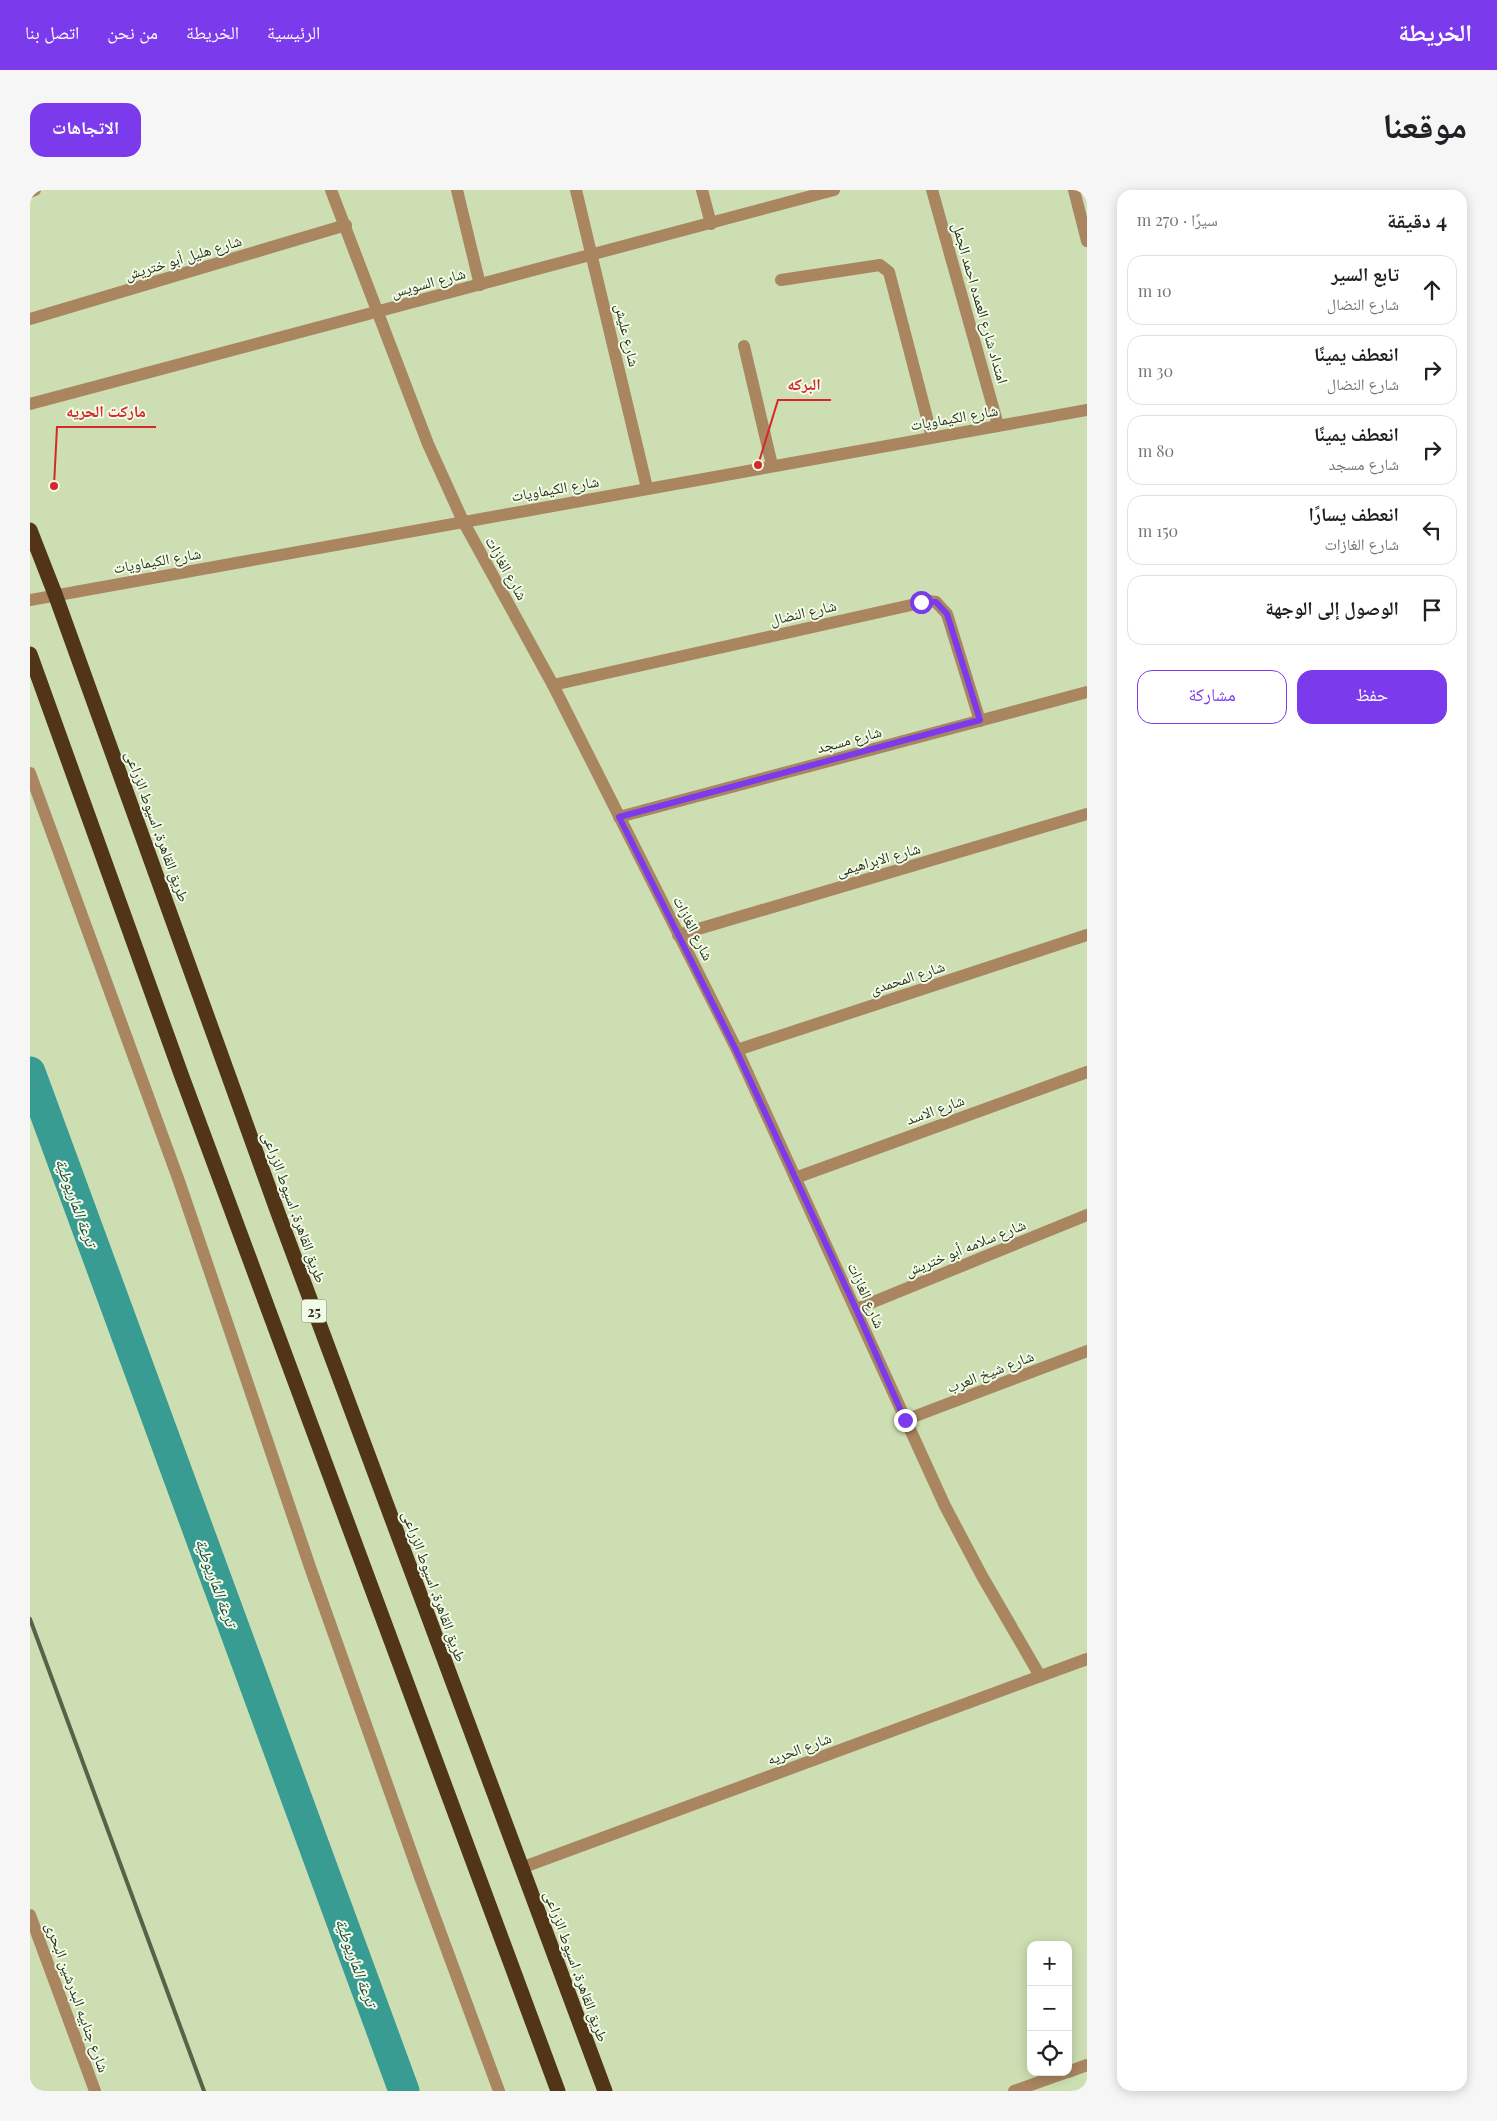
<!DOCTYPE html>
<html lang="ar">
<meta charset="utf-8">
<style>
body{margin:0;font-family:"Playfair Display","Noto Naskh Arabic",serif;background:#f6f6f6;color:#202124;direction:rtl}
.controls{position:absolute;right:15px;bottom:15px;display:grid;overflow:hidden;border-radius:10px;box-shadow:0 2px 12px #0003}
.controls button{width:45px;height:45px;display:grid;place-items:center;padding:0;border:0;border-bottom:1px solid #e0e0e0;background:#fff;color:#202124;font:25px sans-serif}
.stop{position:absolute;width:15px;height:15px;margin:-11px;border:4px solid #7c3aed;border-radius:50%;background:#fff}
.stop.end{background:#7c3aed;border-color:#fff;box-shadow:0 1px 5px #0008}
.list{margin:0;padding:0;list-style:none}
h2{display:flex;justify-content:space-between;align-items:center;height:65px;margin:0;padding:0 20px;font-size:21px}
h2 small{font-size:16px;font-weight:400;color:#757577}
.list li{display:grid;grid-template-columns:32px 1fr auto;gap:15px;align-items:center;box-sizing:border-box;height:70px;margin:0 10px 10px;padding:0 10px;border:1px solid #e0e0e0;border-radius:15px}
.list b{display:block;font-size:19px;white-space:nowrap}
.list p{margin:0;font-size:16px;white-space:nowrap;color:#757577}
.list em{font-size:16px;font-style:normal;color:#757577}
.actions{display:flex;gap:10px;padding:15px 20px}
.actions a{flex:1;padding:11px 0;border:1px solid #7c3aed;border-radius:15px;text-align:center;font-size:18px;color:#7c3aed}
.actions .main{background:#7c3aed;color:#fff}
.icon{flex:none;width:28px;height:28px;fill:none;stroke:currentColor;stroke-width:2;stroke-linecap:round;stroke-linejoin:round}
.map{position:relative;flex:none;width:1057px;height:1901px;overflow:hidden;direction:ltr;border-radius:15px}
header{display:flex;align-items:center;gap:30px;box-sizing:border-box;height:70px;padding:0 25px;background:#7c3aed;color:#fff}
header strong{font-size:24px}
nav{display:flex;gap:28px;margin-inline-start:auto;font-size:18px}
.intro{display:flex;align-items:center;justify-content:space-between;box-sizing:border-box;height:120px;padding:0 30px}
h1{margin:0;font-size:35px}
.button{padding:12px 22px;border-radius:15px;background:#7c3aed;color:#fff;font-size:18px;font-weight:700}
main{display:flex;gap:30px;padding:0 30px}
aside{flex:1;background:#fff;border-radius:15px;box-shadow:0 2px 12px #0003}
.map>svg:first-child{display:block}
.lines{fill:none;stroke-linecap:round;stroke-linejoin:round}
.canal{stroke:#399c92;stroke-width:31}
.minor{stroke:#a98560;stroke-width:12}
.highway{stroke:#513516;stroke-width:15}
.rail{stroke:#586249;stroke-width:4}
.route{stroke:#7c3aed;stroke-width:6}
.labels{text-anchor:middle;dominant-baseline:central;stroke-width:4;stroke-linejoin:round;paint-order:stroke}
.shield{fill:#f2fbe5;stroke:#666e5b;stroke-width:1}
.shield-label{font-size:14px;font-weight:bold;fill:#2a3120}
.street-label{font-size:15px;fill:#2a3120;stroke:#f2fbe5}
.water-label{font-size:16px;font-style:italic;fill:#1d4944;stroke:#f2fbe5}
.leader{fill:none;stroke:#d62828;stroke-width:2}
.callout-dot{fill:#d62828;stroke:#f2fbe5;stroke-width:2}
.callout-label{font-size:16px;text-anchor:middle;font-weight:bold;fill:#d62828;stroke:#f2fbe5;stroke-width:4;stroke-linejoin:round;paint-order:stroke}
</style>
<header>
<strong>الخريطة</strong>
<nav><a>الرئيسية</a><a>الخريطة</a><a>من نحن</a><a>اتصل بنا</a></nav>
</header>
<div class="intro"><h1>موقعنا</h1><a class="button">الاتجاهات</a></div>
<main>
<aside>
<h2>4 دقيقة<small>سيرًا · 270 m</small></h2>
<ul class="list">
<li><svg class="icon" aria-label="ahead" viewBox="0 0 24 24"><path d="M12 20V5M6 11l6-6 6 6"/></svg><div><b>تابع السير</b><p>شارع النضال</p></div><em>10 m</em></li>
<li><svg class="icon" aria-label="right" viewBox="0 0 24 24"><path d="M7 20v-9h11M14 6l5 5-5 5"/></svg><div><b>انعطف يمينًا</b><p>شارع النضال</p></div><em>30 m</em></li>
<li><svg class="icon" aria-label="right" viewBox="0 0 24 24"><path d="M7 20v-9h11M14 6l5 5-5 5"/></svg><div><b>انعطف يمينًا</b><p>شارع مسجد</p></div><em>80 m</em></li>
<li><svg class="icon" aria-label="left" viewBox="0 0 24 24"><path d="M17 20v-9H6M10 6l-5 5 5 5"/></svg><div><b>انعطف يسارًا</b><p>شارع الغازات</p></div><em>150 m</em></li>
<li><svg class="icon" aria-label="arrive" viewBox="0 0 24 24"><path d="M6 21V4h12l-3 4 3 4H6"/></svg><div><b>الوصول إلى الوجهة</b></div></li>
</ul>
<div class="actions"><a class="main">حفظ</a><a>مشاركة</a></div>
</aside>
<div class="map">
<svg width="1057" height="1901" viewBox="0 0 1057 1901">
<rect width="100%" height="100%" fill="#ccdeb2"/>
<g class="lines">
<polyline class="canal" points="0,882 374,1901"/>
<g class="minor">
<polyline points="301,0 398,254 433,331 523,495 707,860 915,1316 952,1386 1010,1486"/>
<polyline points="427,0 450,95"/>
<polyline points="546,0 617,298"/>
<polyline points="672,0 681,34"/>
<polyline points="902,0 968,235"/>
<polyline points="1044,0 1057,51"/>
<polyline points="0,2 5,0"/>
<polyline points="751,90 850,75 859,82 902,247"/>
<polyline points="0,129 316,35"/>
<polyline points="714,156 742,275"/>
<polyline points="0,214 804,0"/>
<polyline points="0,410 1057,220"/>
<polyline points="523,495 899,411 906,412 917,424 950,531"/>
<polyline points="0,583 149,991 280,1377 390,1687 469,1901"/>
<polyline points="589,627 1057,502"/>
<polyline points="648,745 1057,624"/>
<polyline points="707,860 1057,745"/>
<polyline points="765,988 1057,882"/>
<polyline points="826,1119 1057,1025"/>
<polyline points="875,1230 1057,1161"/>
<polyline points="491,1678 1057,1469"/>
<polyline points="0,1725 65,1901"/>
<polyline points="1038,1882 1057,1875"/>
<polyline points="984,1901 1037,1882"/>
</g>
<g class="highway">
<polyline points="0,340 25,404 248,1023 575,1901"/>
<polyline points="0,464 151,884 528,1901"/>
</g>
<polyline class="rail" points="0,1429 174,1901"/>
</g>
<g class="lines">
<polyline class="route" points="875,1230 826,1119 706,860 589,627 950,530 917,424 906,412 891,412"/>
</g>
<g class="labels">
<rect class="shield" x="271.5" y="1109.5" width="25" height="23" rx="4"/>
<g class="shield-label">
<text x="284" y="1121">25</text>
</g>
<g class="street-label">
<text transform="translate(153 67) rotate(-17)">شارع هليل أبو ختريش</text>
<text transform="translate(398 92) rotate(-15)">شارع السويس</text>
<text transform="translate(951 113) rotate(74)">امتداد شارع العمده احمد الجمل</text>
<text transform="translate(598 145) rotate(77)">شارع عليش</text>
<text transform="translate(924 227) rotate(-10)">شارع الكيماويات</text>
<text transform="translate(525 298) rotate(-10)">شارع الكيماويات</text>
<text transform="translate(127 370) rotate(-10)">شارع الكيماويات</text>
<text transform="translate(477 378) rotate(61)">شارع الغازات</text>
<text transform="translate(773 422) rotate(-13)">شارع النضال</text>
<text transform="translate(819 549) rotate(-15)">شارع مسجد</text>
<text transform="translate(128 636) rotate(70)">طريق القاهرة, اسيوط الزراعى</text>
<text transform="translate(848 669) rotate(-16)">شارع الابراهيمى</text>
<text transform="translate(664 738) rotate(63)">شارع الغازات</text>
<text transform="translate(877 787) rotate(-18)">شارع المحمدى</text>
<text transform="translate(905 919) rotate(-20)">شارع الاسد</text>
<text transform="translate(265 1017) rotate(70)">طريق القاهرة, اسيوط الزراعى</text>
<text transform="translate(935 1057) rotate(-22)">شارع سلامه أبو ختريش</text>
<text transform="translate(837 1105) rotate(66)">شارع الغازات</text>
<text transform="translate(960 1181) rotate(-21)">شارع شيخ العرب</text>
<text transform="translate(405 1396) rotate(70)">طريق القاهرة, اسيوط الزراعى</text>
<text transform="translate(769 1558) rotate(-20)">شارع الحريه</text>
<text transform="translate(547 1776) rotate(70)">طريق القاهرة, اسيوط الزراعى</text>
<text transform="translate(48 1807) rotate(70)">شارع جنابيه البدرشين البحرى</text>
</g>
<g class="water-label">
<text transform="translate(47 1012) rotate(70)">ترعة الماريوطية</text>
<text transform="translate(187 1392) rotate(70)">ترعة الماريوطية</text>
<text transform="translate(327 1772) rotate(70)">ترعة الماريوطية</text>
</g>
</g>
<path class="leader" d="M728 275L748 210H801M24 296L27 237H126"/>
<g class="callout-dot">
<circle cx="728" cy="275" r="5"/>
<circle cx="24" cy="296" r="5"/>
</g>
<g class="callout-label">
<text x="774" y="200">البركه</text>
<text x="76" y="227">ماركت الحريه</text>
</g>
</svg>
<div class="controls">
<button>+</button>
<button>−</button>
<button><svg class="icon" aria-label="locate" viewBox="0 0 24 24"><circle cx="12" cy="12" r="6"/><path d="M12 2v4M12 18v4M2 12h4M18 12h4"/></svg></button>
</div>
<div class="stop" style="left:891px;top:412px"></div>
<div class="stop end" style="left:875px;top:1230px"></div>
</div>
</main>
